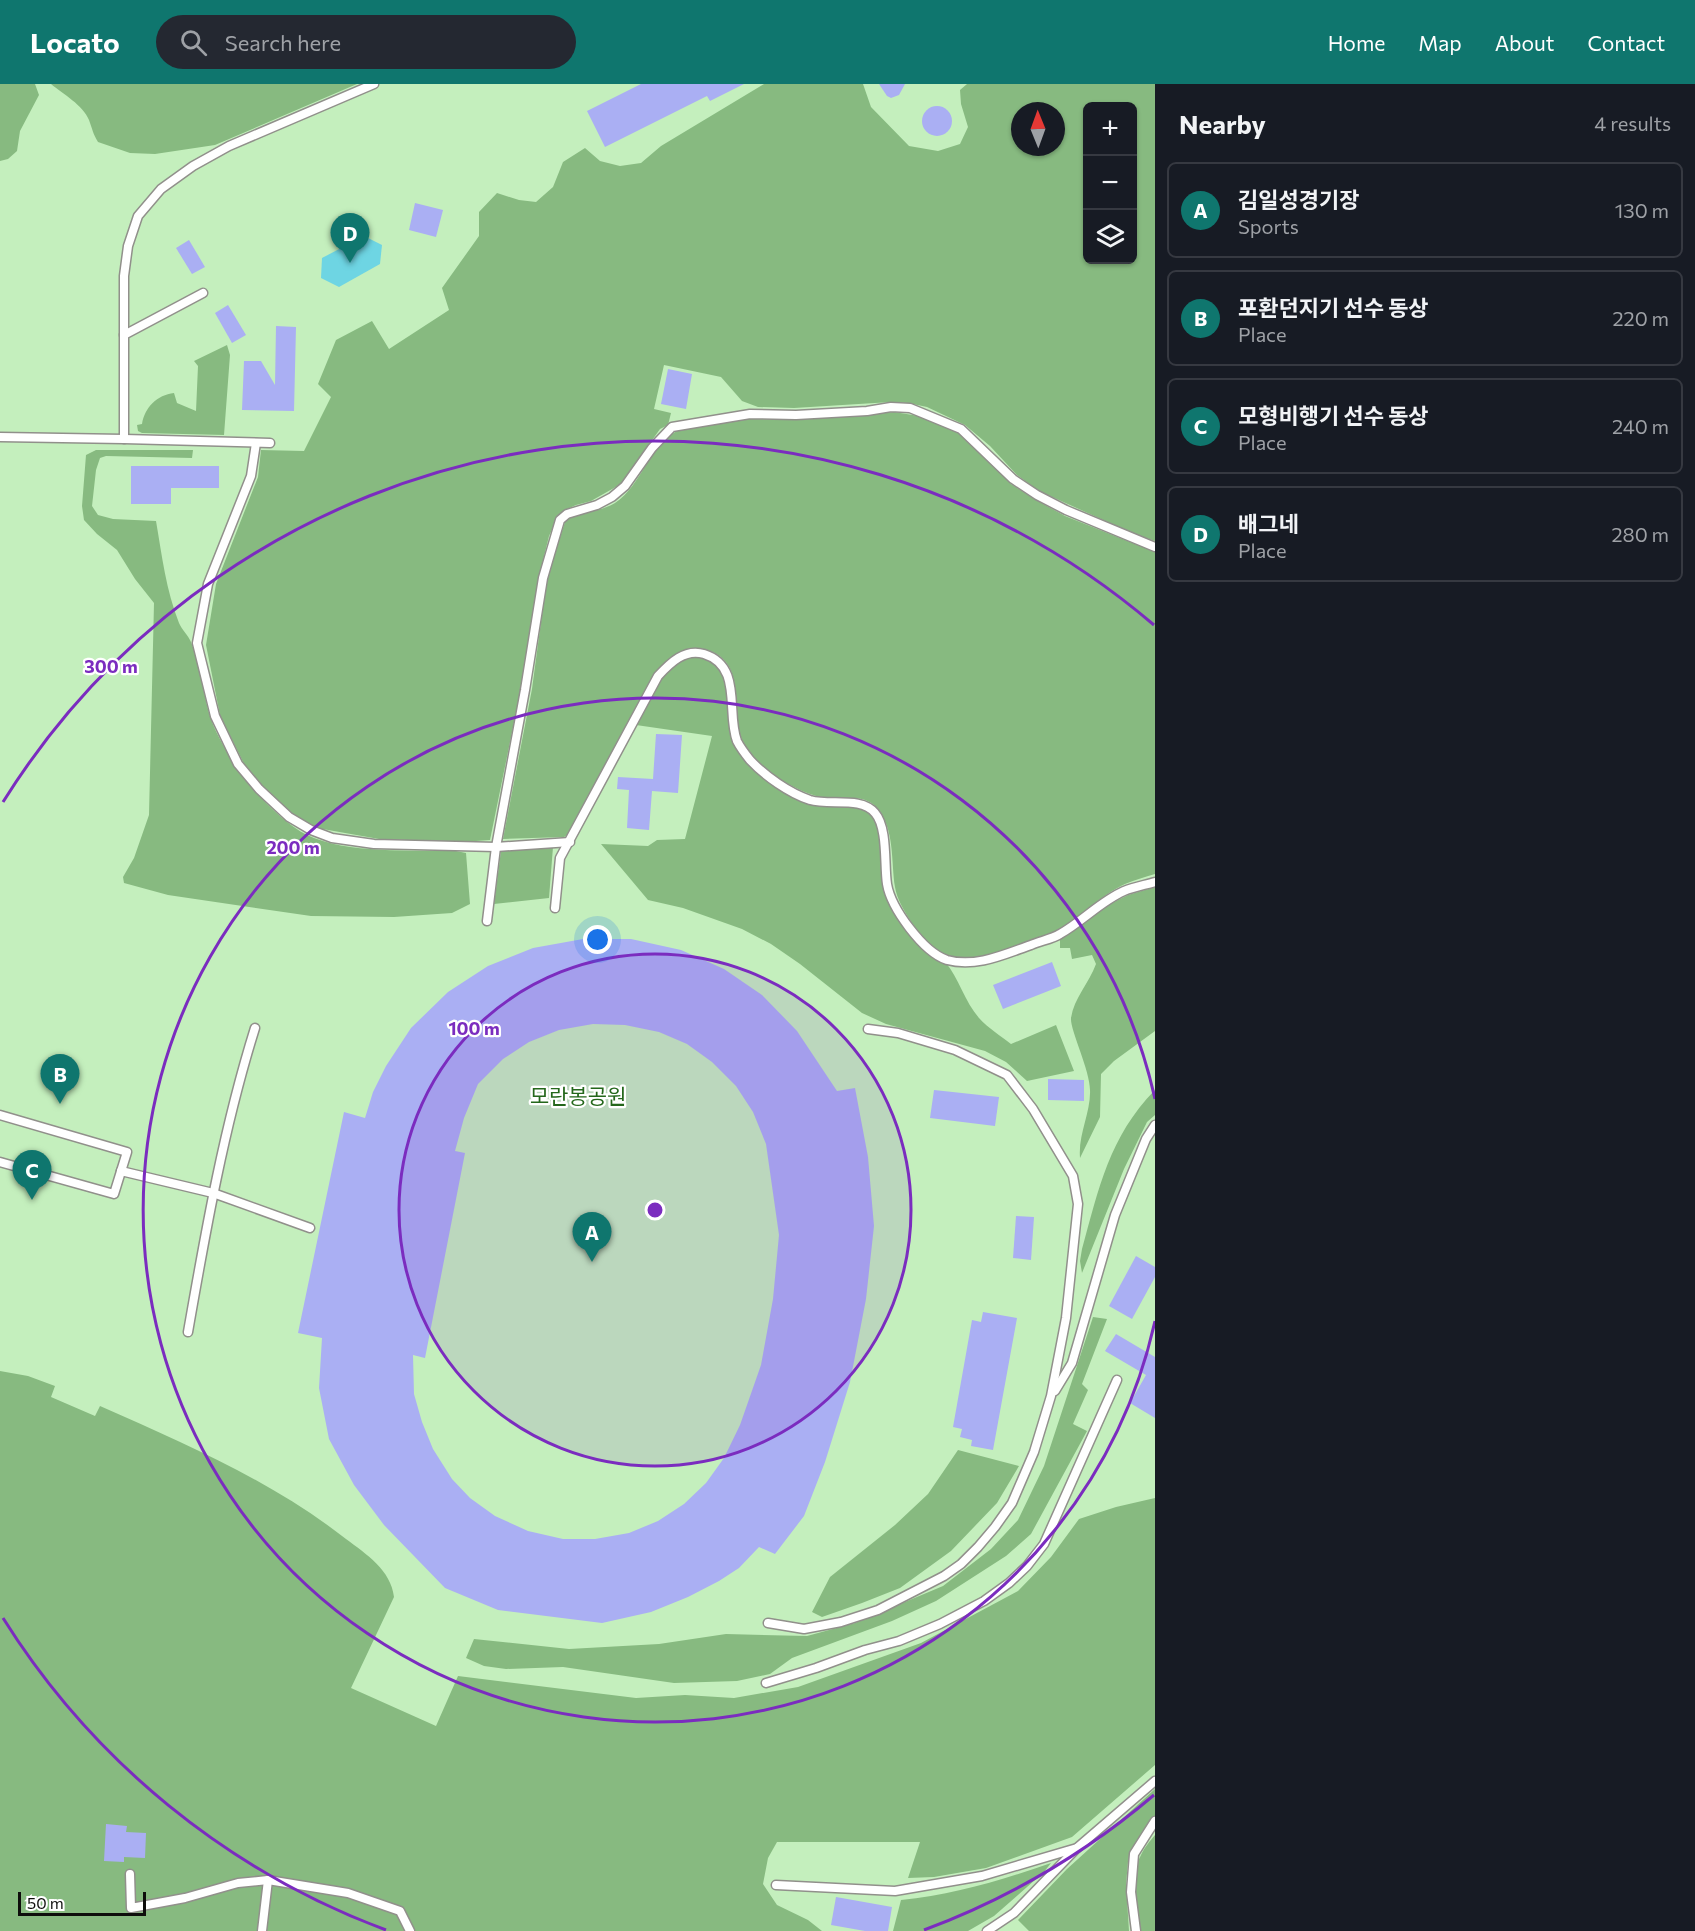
<!DOCTYPE html>
<meta charset="utf-8">
<style>
body{margin:0;font-family:Commissioner,"Noto Sans KR",sans-serif;background:#242831;color:#f1f3f6}
.controls{position:absolute;right:18px;top:18px;display:grid;overflow:hidden;border-radius:9px;box-shadow:0 2px 4px #0004}
.controls button{width:54px;height:54px;display:grid;place-items:center;padding:0;border:0;border-bottom:2px solid #363941;background:#171b24;color:#f1f3f6;font:30px sans-serif}
.compass{position:absolute;left:1011px;top:18px;width:54px;height:54px;border-radius:50%;background:#171b24;box-shadow:0 2px 4px #0004;rotate:359deg}
.scale{position:absolute;left:18px;bottom:15px;width:128px;box-sizing:border-box;padding-left:6px;border:3px solid #0e0e0c;border-top:0;font-size:16px;line-height:21px;white-space:nowrap;color:#0e0e0c;-webkit-text-stroke:4px #fff;paint-order:stroke}
.you{position:absolute;left:598px;top:856px;width:21px;height:21px;margin:-15px;border:4px solid #fff;border-radius:50%;background:#1a73e8;box-shadow:0 0 0 9px #1a73e833}
.badge{display:grid;place-items:center;width:39px;height:39px;border-radius:50%;background:#0f766e;color:#fff;font-size:20px;font-weight:700}
.pin{position:absolute;translate:-50% -50px;filter:drop-shadow(0 2px 3px #0008)}
.pin::after{content:'';position:absolute;top:32px;width:21px;height:18px;background:inherit;clip-path:polygon(0 0,100% 0,50% 100%)}
.list{margin:0;padding:0;list-style:none}
h2{display:flex;justify-content:space-between;align-items:center;height:78px;margin:0;padding:0 24px;font-size:26px}
h2 small{font-size:20px;font-weight:400;color:#9ea1a6}
.list li{display:grid;grid-template-columns:39px 1fr auto;gap:18px;align-items:center;box-sizing:border-box;height:96px;margin:0 12px 12px;padding:0 12px;border:2px solid #363941;border-radius:9px}
.list b{display:block;font-size:22px;white-space:nowrap}
.list p{margin:0;font-size:20px;white-space:nowrap;color:#9ea1a6}
.list em{font-size:20px;font-style:normal;color:#9ea1a6}
.icon{flex:none;width:33px;height:33px;fill:none;stroke:currentColor;stroke-width:2;stroke-linecap:round;stroke-linejoin:round}
.map{position:relative;flex:none;width:1155px;height:1847px;overflow:hidden}
header{display:flex;align-items:center;gap:36px;box-sizing:border-box;height:84px;padding:0 30px;background:#0f766e;color:#fff}
header strong{font-size:28px}
nav{display:flex;gap:33px;margin-inline-start:auto;font-size:21px}
.search{width:420px;height:54px;background:#242831;display:flex;align-items:center;gap:15px;box-sizing:border-box;padding:0 21px;border-radius:33px;color:#9ea1a6;font-size:22px}
main{display:flex}
aside{flex:1;background:#171b24}
.map>svg:first-child{display:block}
.green{fill:#c4efbd;fill-rule:evenodd}
.forest{fill:#87ba80;fill-rule:evenodd}
.water{fill:#6ed5e3}
.building{fill:#aaaff3;fill-rule:evenodd}
.lines{fill:none;stroke-linecap:round;stroke-linejoin:round}
.lane-casing{stroke:#91908b;stroke-width:11}
.lane{stroke:#fff;stroke-width:8}
.ring{fill:none;stroke:#7b2cbf;stroke-width:3}
.labels{text-anchor:middle;dominant-baseline:central;stroke-width:4.5;stroke-linejoin:round;paint-order:stroke}
.park-label{font-size:21px;fill:#24671b;stroke:#fff}
.centre{fill:#7b2cbf;stroke:#fff;stroke-width:3}
.ring-label{font-size:18px;text-anchor:middle;font-weight:bold;fill:#7b2cbf;stroke:#fff;stroke-width:4.5;stroke-linejoin:round;paint-order:stroke}
</style>
<header>
<strong>Locato</strong>
<div class="search"><svg class="icon" aria-label="search" viewBox="0 0 24 24"><circle cx="10" cy="10" r="6"/><path d="M15 15l6 6"/></svg>Search here</div>
<nav><a>Home</a><a>Map</a><a>About</a><a>Contact</a></nav>
</header>
<main>
<div class="map">
<svg width="1155" height="1847" viewBox="0 0 1155 1847">
<rect width="100%" height="100%" fill="#f2f1ec"/>
<path class="green" d="M0,0H1155V1847H0ZM1088,22H1132V176H1088ZM1020,27H1056V63H1020Z"/>
<g class="forest">
<polygon points="0,0 35,0 39,11 20,47 17,67 8,75 0,77"/>
<path d="M51,0H357L215,61L155,70L130,69L98,58C93,50 92,44 89,36C83,21 63,10 51,0Z"/>
<path d="M764,0H863L871,23L909,62L938,67L960,60L968,43L961,20L960,6L967,0H1155V457L1132,449L1039,407L1017,391L990,362L965,341L927,323L908,319L891,318L794,324L758,323L742,317L721,293L664,281L654,325L671,329L668,341L660,345L621,400L591,417L576,421L565,426L556,437L549,452L539,493L521,604L490,756L462,758L379,755L317,744L295,733L261,702L244,680L220,631L206,561L216,500L258,393L261,366L304,367L331,313L318,300L336,256L372,237L389,265L449,226L442,204L479,152V128L497,109L519,116L536,118L553,103L563,78L585,64L600,77L620,82L641,79L661,62ZM1088,22H1132V176H1088ZM1020,27H1056V63H1020Z"/>
<path d="M227,261L230,271L224,351L142,349L138,347L137,341L142,340C145,323 157,311 174,309L177,319L196,327L198,282L194,277Z"/>
<path d="M894,328L925,333L960,349L1011,400L1036,416L1065,432L1155,468V790C1145,793 1134,796 1125,800C1100,811 1082,834 1058,846C1035,858 973,881 949,873C928,865 898,825 895,803C891,779 895,744 877,724C862,708 848,717 830,715C805,712 768,691 752,672C746,663 740,654 738,643C734,619 742,584 715,569C689,556 673,570 655,588L572,748L564,753L503,755L532,605L547,493L565,438L569,433C584,428 602,427 615,419C642,401 648,363 677,347L749,335L799,336Z"/>
<path d="M96,366H193L192,374L106,372L100,374L96,386L92,422L98,431L113,435L156,437C162,472 166,506 179,539C182,546 188,551 191,558C200,579 203,607 209,629C221,670 269,732 307,751C346,770 414,766 456,767L466,769L470,820L452,829L394,833L311,832L168,811L124,799L123,793L134,774L149,731L154,519L135,495L117,466L97,450L84,436L82,422L86,371Z"/>
<path d="M688,573C707,573 717,578 725,595L735,660L805,717C823,725 855,718 867,728C891,746 877,794 889,820C897,838 913,852 928,864C934,869 941,873 946,879C958,893 965,918 979,934C988,944 1001,952 1011,960L1056,941L1074,987L1027,997L1006,978L985,967L886,940L862,929L800,880L771,860L742,845L683,824L648,816L601,760L648,762L657,756L685,755L712,652L636,641C649,616 660,583 688,573Z"/>
<polygon points="553,763 549,814 494,820 501,767"/>
<path d="M1155,803V947L1114,977L1101,990L1100,1033L1080,1074C1078,1050 1091,1028 1090,1006C1090,986 1070,946 1071,934C1074,914 1089,899 1096,880L1092,871L1072,875L1070,864H1060V855L1112,819L1128,811Z"/>
<path d="M1155,1006V1031L1147,1038L1124,1085L1082,1189L1080,1177L1082,1165C1099,1104 1109,1053 1155,1006Z"/>
<polygon points="1093,1233 1107,1235 1082,1300 1088,1306 1073,1340 1087,1347 1031,1450 1006,1472 936,1517 892,1537 792,1574 770,1590 737,1597 674,1599 563,1583 506,1585 484,1582 466,1574 474,1555 569,1565 659,1560 726,1550 807,1552 855,1539 943,1502 991,1465 1018,1436 1044,1382"/>
<path d="M0,1287L28,1292L55,1302L51,1313L95,1332L100,1322C186,1360 272,1397 346,1455C366,1470 391,1486 394,1513L351,1604L436,1642L458,1592L636,1614L685,1611L734,1614L798,1603L921,1559L1018,1507L1051,1473L1079,1435L1116,1423L1155,1414V1681L1072,1753L986,1784L934,1793L908,1794L920,1758H777L768,1774L763,1800L777,1821L808,1836L822,1847H0Z"/>
<polygon points="958,1366 1019,1382 997,1419 951,1467 900,1504 862,1519 822,1533 812,1528 830,1493 895,1441 928,1410"/>
<polygon points="1155,1705 1155,1733 1132,1765 1128,1778 1126,1800 1129,1847 1029,1847 1018,1836 1067,1785"/>
<path d="M1155,1751V1847H1139C1136,1822 1129,1794 1141,1771C1144,1764 1150,1757 1155,1751Z"/>
<path d="M1051,1779L1044,1788L994,1832L968,1847H893L901,1816C953,1811 1002,1796 1051,1779Z"/>
</g>
<polygon class="water" points="364,152 382,161 380,180 339,203 321,194 322,174"/>
<g class="building">
<polygon points="641,0 744,0 710,17 707,12 605,63 587,27"/>
<polygon points="879,0 905,0 899,11 891,14 887,12"/>
<circle cx="937" cy="37" r="15"/>
<polygon points="415,119 443,126 436,153 409,146"/>
<polygon points="189,156 205,183 192,190 176,164"/>
<polygon points="228,221 246,251 232,259 215,229"/>
<polygon points="276,242 296,243 294,327 242,326 244,277 261,277 275,301"/>
<polygon points="668,285 692,290 686,325 661,320"/>
<polygon points="131,382 219,382 219,404 171,404 171,420 131,420"/>
<polygon points="656,650 682,651 678,709 652,707 649,746 627,744 629,706 617,705 618,693 653,695"/>
<path d="M583,855H631L681,866L724,885L762,911L797,947L837,1007L855,1004L868,1073L874,1142L866,1215L850,1298L825,1378L804,1432L775,1470L759,1463L739,1484L719,1497L688,1513L651,1528L602,1539L498,1526L445,1504L384,1441L354,1401L329,1355L319,1304L322,1254L298,1249L344,1028L365,1034L373,1008L386,982L411,944L448,908L488,882L533,864ZM593,940L625,941L659,948L687,960L712,978L736,1002L753,1028L766,1060L779,1151L773,1215L761,1281L740,1341L724,1374L706,1399L684,1420L658,1437L629,1449L595,1455H563L528,1447L495,1432L470,1414L452,1395L433,1365L422,1338L414,1310L413,1271L425,1274L465,1069L455,1067L464,1034L478,1000L503,975L529,958L559,946Z"/>
<polygon points="1052,878 1061,902 1003,925 993,901"/>
<polygon points="1048,995 1084,996 1084,1017 1048,1016"/>
<polygon points="934,1006 999,1013 995,1042 930,1034"/>
<polygon points="1016,1132 1034,1133 1031,1176 1013,1174"/>
<polygon points="1136,1172 1155,1183 1155,1193 1132,1235 1109,1222"/>
<polygon points="983,1228 1017,1234 993,1366 971,1362 972,1356 960,1353 962,1345 953,1343 972,1236 981,1238"/>
<polygon points="1116,1250 1155,1273 1155,1334 1130,1319 1146,1291 1105,1267"/>
<polygon points="106,1740 127,1742 126,1748 146,1749 145,1774 124,1773 124,1778 104,1777"/>
<polygon points="836,1813 892,1823 888,1847 865,1847 831,1841"/>
</g>
<g class="lines">
<defs>
<g id="lane">
<polyline points="124,251 124,192 128,162 138,132 161,105 193,82 229,62 374,0"/>
<polyline points="0,353 124,355 124,251 203,209"/>
<polyline points="124,355 270,359"/>
<polyline points="256,359 251,392 208,500 197,559 215,632 238,680 259,705 289,733 311,746 332,754 374,760 496,763 570,758"/>
<path d="M555,824L560,774L658,592C670,579 685,564 704,570C743,582 726,629 737,657C740,663 746,671 750,676C765,692 789,709 810,716C830,722 861,712 875,729C888,744 884,781 887,800C891,824 923,868 947,876C976,884 1005,870 1031,861C1040,857 1052,855 1060,850C1083,837 1101,817 1124,807C1134,803 1145,801 1155,798"/>
<polyline points="487,837 496,763 525,606 543,494 560,436 567,430 597,421 612,413 625,402 652,364 672,343 750,330 796,331 867,327 891,323 910,324 961,345 1013,395 1037,411 1066,426 1155,463"/>
<polyline points="0,1031 127,1068 114,1110 0,1078"/>
<polyline points="121,1087 213,1109 310,1144"/>
<path d="M188,1248C206,1145 224,1043 255,944"/>
<polyline points="1055,1307 1072,1279 1115,1131 1146,1055 1155,1041"/>
<polyline points="768,1539 804,1545 841,1538 878,1526 944,1492 961,1480 978,1463 995,1443 1012,1419 1034,1368 1051,1312 1066,1234 1078,1120 1073,1092 1033,1025 1007,991 955,966 898,949 868,945"/>
<polyline points="766,1599 816,1584 865,1566 899,1557 940,1540 984,1517 1009,1499 1027,1482 1044,1460 1117,1296"/>
<polyline points="130,1790 131,1824 185,1814 238,1799 268,1796 348,1809 400,1827 410,1847"/>
<polyline points="776,1801 895,1807 982,1792 1077,1764 1155,1697"/>
<polyline points="262,1847 268,1796"/>
<polyline points="987,1847 1014,1829 1077,1764"/>
<polyline points="1136,1847 1131,1808 1134,1770 1155,1737"/>
</g>
</defs>
<use href="#lane" class="lane-casing"/>
<use href="#lane" class="lane"/>
</g>
<circle cx="655" cy="1126" r="256" fill="#7b2cbf" fill-opacity=".12"/>
<g class="ring">
<circle cx="655" cy="1126" r="256"/>
<path d="M1155 1237A512 512 0 1 1 1155 1015"/>
<path d="M1154 1711A769 769 0 0 1 924 1846M386 1846A769 769 0 0 1 3 1534M3 718A769 769 0 0 1 1154 541"/>
</g>
<g class="labels">
<g class="park-label">
<text x="578" y="1011">모란봉공원</text>
</g>
</g>
<circle cx="655" cy="1126" r="9" class="centre"/>
<g class="ring-label">
<text x="111" y="589">300 m</text>
<text x="293" y="770">200 m</text>
<text x="474" y="951">100 m</text>
</g>
</svg>
<div class="controls">
<button>+</button>
<button>−</button>
<button><svg class="icon" aria-label="layers" viewBox="0 0 24 24"><path d="M12 4l9 5-9 5-9-5zM3 14l9 5 9-5"/></svg></button>
</div>
<svg class="compass" viewBox="-18 -18 36 36"><path d="M0-13l5 13h-10z" fill="#e53935"/><path d="M0 13l5-13h-10z" fill="#9ea1a6"/></svg>
<div class="scale">50 m</div>
<div class="you"></div>
<div class="pin badge" style="left:592px;top:1178px">A</div>
<div class="pin badge" style="left:60px;top:1020px">B</div>
<div class="pin badge" style="left:32px;top:1116px">C</div>
<div class="pin badge" style="left:350px;top:179px">D</div>
</div>
<aside>
<h2>Nearby<small>4 results</small></h2>
<ul class="list">
<li><span class="badge">A</span><div><b>김일성경기장</b><p>Sports</p></div><em>130 m</em></li>
<li><span class="badge">B</span><div><b>포환던지기 선수 동상</b><p>Place</p></div><em>220 m</em></li>
<li><span class="badge">C</span><div><b>모형비행기 선수 동상</b><p>Place</p></div><em>240 m</em></li>
<li><span class="badge">D</span><div><b>배그네</b><p>Place</p></div><em>280 m</em></li>
</ul>
</aside>
</main>
